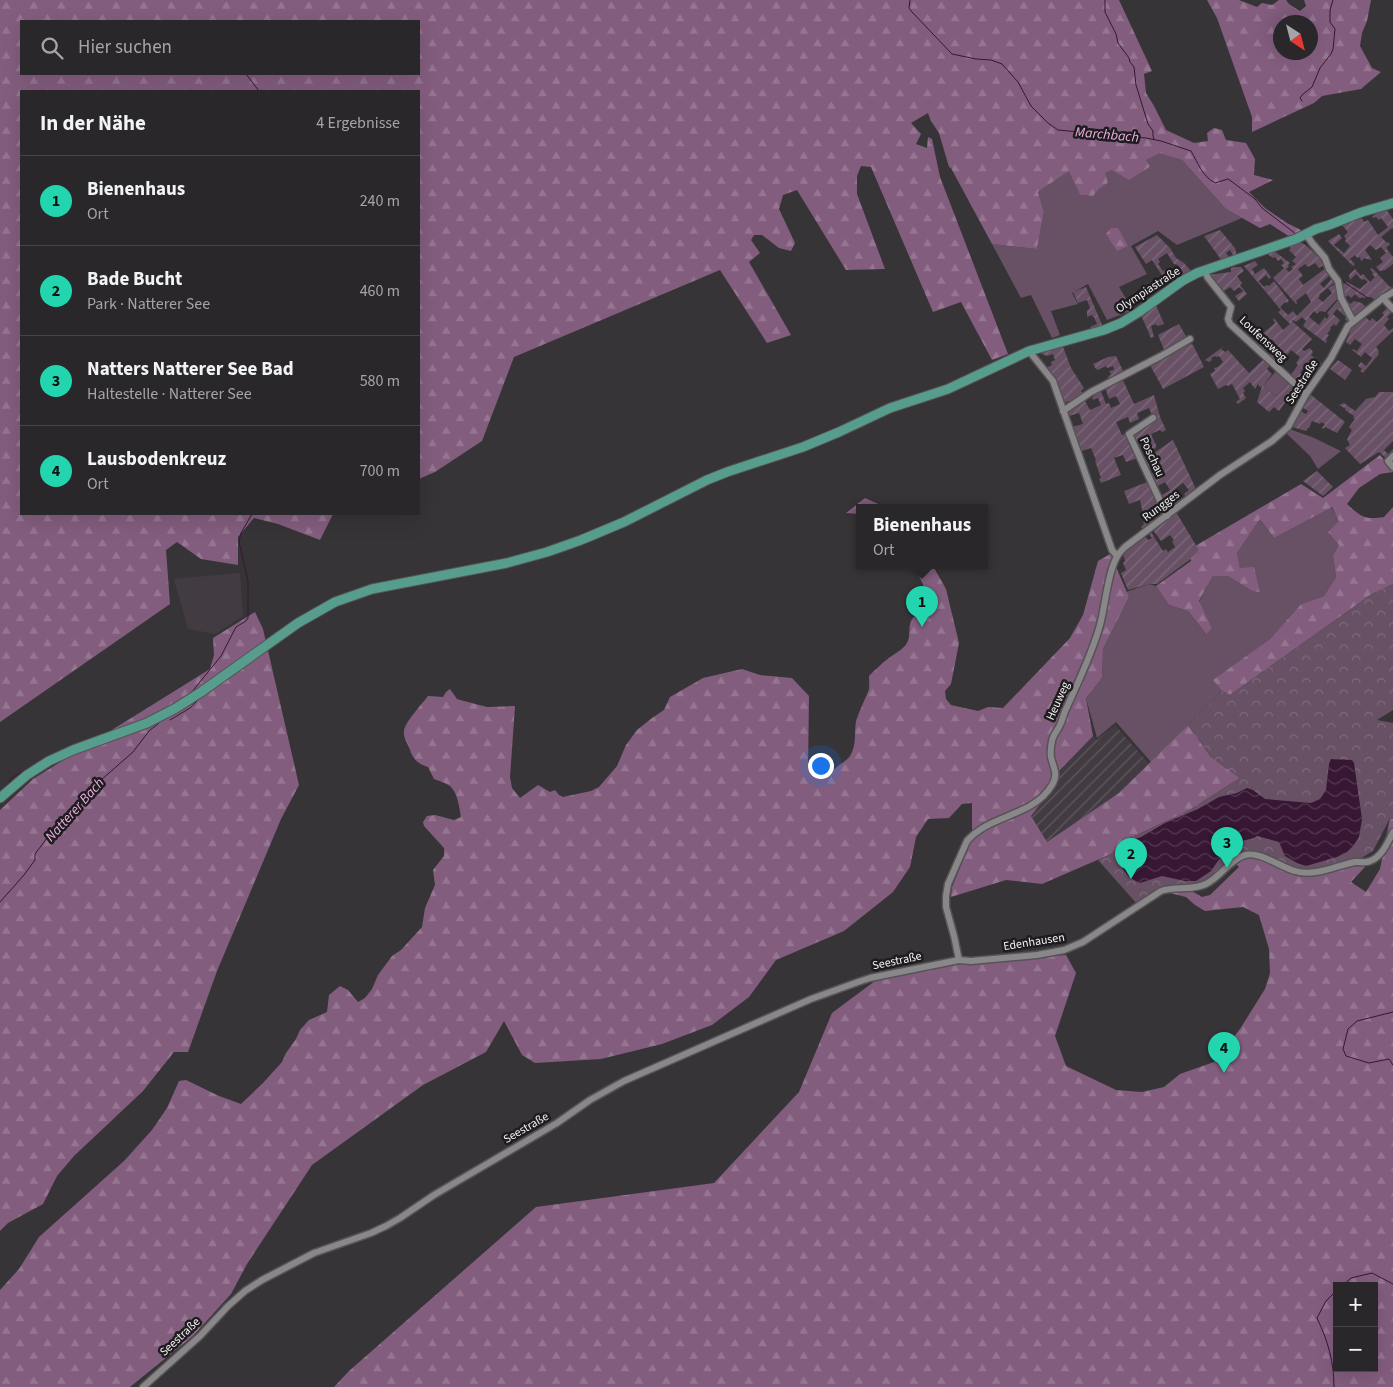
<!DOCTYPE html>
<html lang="de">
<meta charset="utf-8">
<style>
body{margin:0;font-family:"Source Sans 3",sans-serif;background:#353335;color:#f1f3f6}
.controls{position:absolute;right:15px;bottom:15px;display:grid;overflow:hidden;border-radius:0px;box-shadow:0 5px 20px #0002}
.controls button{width:45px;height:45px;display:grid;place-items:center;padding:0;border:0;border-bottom:1px solid #454446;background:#292729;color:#f1f3f6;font:25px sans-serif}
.compass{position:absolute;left:1273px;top:15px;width:45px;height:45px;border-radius:50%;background:#292729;box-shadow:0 5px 20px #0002;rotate:144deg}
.you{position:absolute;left:820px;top:765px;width:18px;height:18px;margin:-12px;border:4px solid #fff;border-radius:50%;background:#1a73e8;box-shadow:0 0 0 8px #1a73e833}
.badge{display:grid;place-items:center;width:32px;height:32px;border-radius:50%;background:#22d5af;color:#111;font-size:16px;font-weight:700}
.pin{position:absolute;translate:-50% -41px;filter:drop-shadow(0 1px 2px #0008)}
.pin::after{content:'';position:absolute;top:26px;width:18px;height:15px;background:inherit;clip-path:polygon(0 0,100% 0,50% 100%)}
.popup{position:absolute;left:856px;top:504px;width:132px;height:65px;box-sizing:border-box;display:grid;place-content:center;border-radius:0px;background:#292729;filter:drop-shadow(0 1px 4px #0005);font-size:16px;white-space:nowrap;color:#a5a5a8}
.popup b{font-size:19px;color:#f1f3f6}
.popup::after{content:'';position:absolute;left:50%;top:100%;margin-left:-10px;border:10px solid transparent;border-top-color:#292729}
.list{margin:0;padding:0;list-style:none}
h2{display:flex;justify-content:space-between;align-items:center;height:65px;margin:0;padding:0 20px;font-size:21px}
h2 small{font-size:16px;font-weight:400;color:#a5a5a8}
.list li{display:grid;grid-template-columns:32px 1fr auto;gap:15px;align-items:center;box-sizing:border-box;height:90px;padding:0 20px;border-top:1px solid #454446}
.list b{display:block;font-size:19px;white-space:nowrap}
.list p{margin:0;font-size:16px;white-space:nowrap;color:#a5a5a8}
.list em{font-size:16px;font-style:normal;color:#a5a5a8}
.icon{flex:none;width:28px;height:28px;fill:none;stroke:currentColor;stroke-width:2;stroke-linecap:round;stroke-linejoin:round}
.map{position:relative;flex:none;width:1393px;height:1387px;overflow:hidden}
.search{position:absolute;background:#292729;box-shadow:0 5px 20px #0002;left:20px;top:20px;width:400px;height:55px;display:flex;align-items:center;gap:12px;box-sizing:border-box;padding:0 18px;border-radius:0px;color:#a5a5a8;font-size:19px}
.panel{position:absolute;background:#292729;box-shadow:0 5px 20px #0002;left:20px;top:90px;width:400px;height:425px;border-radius:0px}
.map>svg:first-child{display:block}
.built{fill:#433b42}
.industrial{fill:url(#industrial-furrows)}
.grass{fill:#685065}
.forest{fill:url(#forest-firs);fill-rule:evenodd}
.park{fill:url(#park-crowns)}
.garden{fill:url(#garden-furrows)}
.water{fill:url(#water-waves)}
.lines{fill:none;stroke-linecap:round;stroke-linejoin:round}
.stream{stroke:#371734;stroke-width:1}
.minor-casing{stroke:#565355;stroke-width:9}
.major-casing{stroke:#565355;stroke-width:11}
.minor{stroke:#8a878a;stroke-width:6}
.major{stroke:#569d8d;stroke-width:9}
.labels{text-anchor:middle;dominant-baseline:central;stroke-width:5;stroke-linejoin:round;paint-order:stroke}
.street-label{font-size:12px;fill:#f3f1f2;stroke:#1e1c1e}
.water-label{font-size:14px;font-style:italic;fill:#eeb1e6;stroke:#1e1c1e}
</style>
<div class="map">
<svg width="1393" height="1387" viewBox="0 0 1393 1387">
<defs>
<pattern id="industrial-furrows" width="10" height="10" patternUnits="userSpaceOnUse" patternTransform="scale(1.25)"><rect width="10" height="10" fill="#433b42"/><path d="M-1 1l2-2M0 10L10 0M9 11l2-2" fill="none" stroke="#5f585e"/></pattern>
<pattern id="forest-firs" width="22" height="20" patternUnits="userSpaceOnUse" patternTransform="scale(1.25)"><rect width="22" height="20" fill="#835d7e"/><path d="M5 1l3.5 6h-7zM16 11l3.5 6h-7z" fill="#957591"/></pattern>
<pattern id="park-crowns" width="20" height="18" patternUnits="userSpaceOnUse" patternTransform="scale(1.25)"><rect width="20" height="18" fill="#685065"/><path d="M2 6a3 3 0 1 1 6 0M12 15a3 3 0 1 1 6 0" fill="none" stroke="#7e6a7c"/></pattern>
<pattern id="garden-furrows" width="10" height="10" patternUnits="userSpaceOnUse" patternTransform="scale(1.25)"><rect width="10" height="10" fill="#685065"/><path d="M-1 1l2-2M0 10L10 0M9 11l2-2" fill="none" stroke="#7e6a7c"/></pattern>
<pattern id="water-waves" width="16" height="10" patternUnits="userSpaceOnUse" patternTransform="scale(1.25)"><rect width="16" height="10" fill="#371734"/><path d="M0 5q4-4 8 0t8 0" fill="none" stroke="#543952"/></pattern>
</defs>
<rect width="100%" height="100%" fill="#373437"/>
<polygon class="built" points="240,573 243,616 215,634 188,629 174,579"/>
<polygon class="industrial" points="1115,725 1148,763 1119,793 1047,842 1031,816 1050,791 1056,779 1058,771 1093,736 1097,740"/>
<g class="grass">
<polygon points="1160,152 1182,160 1226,209 1242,218 1177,245 1158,231 1131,246 1147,274 1119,287 1133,310 1107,320 1088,284 1072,293 1078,304 1051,311 1060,335 1052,338 1031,295 1021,298 992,244 1037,249 1044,212 1038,192 1070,170 1080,195 1092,196 1099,189 1108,183 1104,173 1112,170 1151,166 1146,160"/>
<polygon points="1277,370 1290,381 1276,396 1263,386"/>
<polygon points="1289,429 1312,437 1341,451 1318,469 1310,456 1286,433"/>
<polygon points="1331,507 1340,521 1339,545 1333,555 1336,577 1324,596 1301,604 1270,639 1214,680 1222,691 1151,762 1116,722 1097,738 1086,698 1102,678 1103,649 1129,597 1126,592 1149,584 1156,586 1169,605 1188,611 1205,633 1212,628 1199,602 1213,576 1228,576 1252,591 1240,568 1237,553 1260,519 1274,538"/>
</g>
<g class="forest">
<path d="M0,0H1119L1152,71L1144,74L1146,93L1154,106L1166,130L1194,143L1208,141L1207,133L1214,128L1222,130L1226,140L1246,143L1255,159L1254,175L1273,180L1249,192L1265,208L1287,223L1301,230L1296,235L1290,237L1270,224L1260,228L1226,209L1182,160L1160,153L1146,160L1151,166L1129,180L1112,170L1105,173L1108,183L1099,189L1093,196L1080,195L1069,171L1038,192L1044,212L1037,249L992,244L951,168L949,167L939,133L931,121L928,113L911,123L921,134L916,144L927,148L928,137L932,139L940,177L1008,354L992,360L961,302L933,312L871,167L861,166L857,176V194L885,269L846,270L797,190L783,195L779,209L795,243L791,251L779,248L762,235H754L751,240L760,253L749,262L791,335L767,343L720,270L514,357L482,441L435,472L419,479V91H21V514H333L320,540L278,524L254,518L238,537V565L201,559L177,542L166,550L170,604L0,722ZM21,21H419V74H21Z"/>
<path d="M1207,0H1239L1257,7L1262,3L1272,5L1279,0H1286L1289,4L1300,11L1306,6L1304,0H1371L1367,21L1362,33L1360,46L1372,68L1381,72L1361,89L1322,96L1314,103L1252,132V117L1217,18ZM1280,22H1310V52H1280Z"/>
<polygon points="1111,228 1118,228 1128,246 1117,251 1106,234"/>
<path d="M1380,455L1393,470V472L1380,474L1359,488L1347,504C1361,517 1365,520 1384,517L1393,507V584L1372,594L1230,695L1222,691L1213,680L1270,639L1301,604L1324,596L1336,577L1333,555L1339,545L1328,532L1339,521L1332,507L1274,538L1260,519L1237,553L1240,568L1254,567L1260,592L1252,591L1228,576H1213L1199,601L1212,628L1206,634L1188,611L1169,605L1156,586L1191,561L1190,549L1301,484L1323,498Z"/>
<polygon points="865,498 887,508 860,508 859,514 846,513"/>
<path d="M1112,553L1116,567L1129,597L1103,649L1102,678L1086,698L1093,736L1059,771L1056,779L1050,791L1031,816L1047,842L1119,793L1188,725L1211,757L1240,778L1188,811L1126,840L1111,854L1042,884L1006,880L951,897L952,887L972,839V803L962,804L949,818L928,819L916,837L910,867L893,892L844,931L776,960L749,997L712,1025L662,1044L601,1059L535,1063L522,1055L504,1021L486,1052L423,1085L312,1165L247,1264L231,1294L193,1336L130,1387H0V1290L19,1269L39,1237L124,1161L152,1130L167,1108L179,1081L186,1080L219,1096L241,1104L263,1083L282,1062L286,1053L296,1039L300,1030L309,1020L327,1012L329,995L340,986L348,990L358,1002L365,998L372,989L378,975L392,956L401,950L422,927L425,908L435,885L433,870L444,856V848L424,826L423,822L427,816L435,815L454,820L461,817C459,807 458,793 450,786C446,783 439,781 434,779L428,767C418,764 413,759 410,750C408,744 403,738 404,731C405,722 422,704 428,696L443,697L446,692L450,689L457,699L464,701L487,707L515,706L510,777L512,788L520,798L538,785L550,792L555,790L559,795L563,797L591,791L599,787L617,766L626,745L637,730L652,718L664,710L670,697L703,678L742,669L760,675L792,678L809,696L808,770L816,768L835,769C840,763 846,762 850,756C857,745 854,733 856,721C859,711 864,702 868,692C870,688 869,681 869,676C875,670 882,663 889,658C895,653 903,650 907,643C911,636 908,628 911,621C915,613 926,608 926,599C927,588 918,576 915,566H933L946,589L959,643L951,684L945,691L946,699L951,705L978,711L988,707L1003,708L1070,638L1083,615L1098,561Z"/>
<polygon points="255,612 263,629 299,785 281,819 217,971 188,1052 174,1052 143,1091 74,1156 57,1176 43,1204 8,1223 0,1231 0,810 33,779 210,669 214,655 213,638"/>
<path d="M1390,818L1393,819V1387H334L349,1371L536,1207L714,1183L799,1092L832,1013L879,978L959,963L1066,955L1076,973L1055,1036L1066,1066L1116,1090L1142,1092L1164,1087L1180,1074L1214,1062L1240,1029L1265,989L1270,973L1269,949L1259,915L1243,907L1205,911L1195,905L1186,897L1170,893C1183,887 1191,890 1202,897L1210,895L1239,867L1235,863L1240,854L1358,860L1365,867L1351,882L1366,892L1380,869ZM1337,1286H1374V1368H1337Z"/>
</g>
<polygon class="park" points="1393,584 1393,710 1377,720 1393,723 1393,819 1390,818 1373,851 1358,860 1308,871 1293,868 1252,852 1197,886 1169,885 1137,904 1098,860 1111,854 1126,840 1188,811 1240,778 1211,757 1188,725 1222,691 1230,695 1372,594"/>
<g class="garden">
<polygon points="1386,209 1393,219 1393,229 1392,228 1381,237 1387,243 1388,242 1390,244 1386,248 1393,257 1393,264 1385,270 1380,271 1376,267 1383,262 1380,258 1386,253 1381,247 1376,250 1370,245 1365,250 1372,260 1367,259 1365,258 1361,261 1360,257 1357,258 1355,255 1350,259 1355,264 1353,266 1328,241 1339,234 1342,238 1334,245 1344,253 1350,246 1345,241 1346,239 1344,236 1348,232 1342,225 1362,218 1364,222 1368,220 1378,235 1388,227 1381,218 1379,220 1376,217 1373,218 1372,217 1377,212"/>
<polygon points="1220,230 1235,248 1237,256 1234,257 1230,250 1226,253 1230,258 1222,261 1204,236"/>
<path d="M1157,235L1170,248L1176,258L1184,263L1192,272L1174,283V281L1180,269L1178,265L1174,264L1167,253L1158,259L1160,262L1158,264L1163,271L1168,268L1175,271C1175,275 1170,281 1169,286L1152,260L1146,264L1135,247Z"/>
<path d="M1300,242C1310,246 1315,256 1324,261L1325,264L1319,268L1315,263L1308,267L1305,264L1298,269L1303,276L1299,279L1303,285L1326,268L1331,274L1320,284L1324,288L1333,277L1336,281L1319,295L1320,296L1318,298L1323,302L1332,293L1328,288L1337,283L1339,297L1325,312L1320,311L1317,314L1314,311L1309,317L1319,325L1325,317L1327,319L1329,315L1327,313L1340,298L1350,321L1348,322L1345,319L1346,317L1337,309L1333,314L1340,320L1336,326L1334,324L1330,328L1331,329L1327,334L1329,335L1326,339L1327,341L1326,343L1303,326L1306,321L1302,317L1296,322L1293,320L1292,321L1312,339L1302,349L1304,351L1310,348L1313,352L1311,355L1321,363L1319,366L1314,365L1311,370L1305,366L1300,373L1303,375L1297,382L1290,376L1298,365L1296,363L1300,357L1291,350L1285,358L1286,359L1280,366L1286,371L1285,372L1267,357L1272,353L1270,350L1276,345L1272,339L1265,345L1267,348L1263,352L1260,346V340L1255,342L1256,347L1252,343L1275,323L1273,320L1274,318L1283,330L1290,324L1278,312L1281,310L1244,266L1255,261L1258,265L1252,269L1255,274L1264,268L1271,277L1269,279L1266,275L1259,281L1264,287L1267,285L1269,286L1274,281L1289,301L1287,303L1285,302L1280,307L1288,315L1293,311L1297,316L1311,302L1306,293L1296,301L1297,303L1296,304L1273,278L1284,268L1281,265L1284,263L1281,259L1278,261L1275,257L1273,258L1267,254L1274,251L1290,263L1288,265L1289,267L1286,269L1289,272L1293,269L1291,267L1296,264L1292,261L1296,257L1289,250L1291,248L1289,246Z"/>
<polygon points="1235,267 1241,267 1244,271 1237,276 1242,283 1240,285 1247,294 1239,301 1235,296 1243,291 1239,287 1234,291 1230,287 1224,291 1231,300 1229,301 1208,275 1231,272 1231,268"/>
<polygon points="1372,268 1389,286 1393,288 1393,290 1376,301 1371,297 1359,298 1355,294 1351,298 1348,295 1345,298 1350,304 1354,301 1362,303 1367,308 1356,316 1354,315 1344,300 1342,286 1343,284 1347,282 1360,289 1368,282 1364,279 1362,280 1356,274 1350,280 1349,275 1355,269 1361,276 1363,274 1370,282 1375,277 1372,274 1373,273 1370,269"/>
<polygon points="1086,287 1103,327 1092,331 1090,327 1097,324 1094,317 1093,317 1092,315 1087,317 1087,311 1090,308 1087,300 1078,303 1073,292"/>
<polygon points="1156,305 1164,324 1157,326 1156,324 1151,326 1154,337 1151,338 1141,315"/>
<polygon points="1387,308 1392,312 1387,317 1389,319 1384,325 1389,331 1393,328 1393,331 1376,347 1379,351 1378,353 1379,354 1363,373 1360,371 1362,369 1358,366 1361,362 1366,366 1372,358 1365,352 1361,357 1352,350 1353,349 1357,351 1362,344 1355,339 1350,345 1346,342 1350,333 1348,331 1364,316 1370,321 1372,318 1377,322 1384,315 1382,313"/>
<polygon points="1179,324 1187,338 1165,352 1158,335"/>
<polygon points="1188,343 1193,345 1204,367 1163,389 1149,363"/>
<polygon points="1062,344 1071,368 1084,388 1081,391 1083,394 1071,403 1068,401 1064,404 1054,377 1046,368 1052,365 1051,362 1055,360 1053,354 1047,356 1040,353 1036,353"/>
<polygon points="1224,346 1221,349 1225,352 1228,350 1249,373 1265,358 1271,364 1267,369 1272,374 1263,386 1276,396 1290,381 1302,392 1299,398 1292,393 1279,411 1274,407 1269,412 1257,402 1262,386 1260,387 1258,384 1255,389 1250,382 1243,388 1245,391 1243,393 1246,398 1238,404 1236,402 1240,399 1232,384 1228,386 1226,385 1218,389 1210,374 1215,371 1214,368 1218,367 1223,362 1219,356 1216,357 1215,356 1211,358 1212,360 1209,362 1205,360"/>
<polygon points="1116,356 1124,373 1110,380 1108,377 1111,374 1109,371 1114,370 1113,366 1107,368 1106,366 1098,370 1096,369 1093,364 1108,357"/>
<polygon points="1338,360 1352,370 1345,380 1330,369"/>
<polygon points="1122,378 1134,404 1154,395 1160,417 1166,430 1162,432 1160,430 1151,434 1156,445 1156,448 1149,451 1148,447 1146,448 1144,445 1149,442 1147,436 1136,442 1133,433 1154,420 1149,408 1137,413 1139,419 1130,423 1128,417 1116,422 1122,435 1128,433 1138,458 1126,462 1123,455 1114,458 1121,475 1101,483 1099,479 1101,478 1095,461 1096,460 1091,448 1079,452 1072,427 1083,424 1079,413 1069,416 1067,416 1066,411 1083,400 1084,401 1085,401 1090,410 1101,405 1098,398 1093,400 1092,397 1094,396 1092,392 1100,389 1106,404 1109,403 1111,408 1120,404 1116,396 1109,399 1105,387"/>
<polygon points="1379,392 1393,392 1393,441 1384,450 1388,454 1393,449 1393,453 1387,459 1379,452 1360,464 1345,448 1350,445 1347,439 1352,430 1349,427 1355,419 1353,418 1354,416 1345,410 1346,409 1339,405 1344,403 1355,411 1366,399 1375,397"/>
<polygon points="1310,394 1345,422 1337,433 1325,427 1324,429 1322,428 1325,424 1321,422 1320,424 1312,421 1309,428 1308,428 1306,431 1292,427 1300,411 1306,414 1308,411 1302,407"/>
<polygon points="1173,440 1196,489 1186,497 1184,494 1189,490 1183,483 1175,489 1183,500 1167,512 1162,499 1162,495 1170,490 1165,482 1158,486 1157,483 1155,485 1150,475 1154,472 1157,477 1164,472 1158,463 1148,469 1144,461 1145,459"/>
<polygon points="1317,471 1333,487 1323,496 1303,481"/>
<polygon points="1150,481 1165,515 1157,521 1155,519 1152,519 1154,523 1143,530 1141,527 1144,524 1143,522 1147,519 1143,514 1140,500 1129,504 1124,491"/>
<polygon points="1176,512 1200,552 1157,584 1149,584 1128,590 1121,573 1126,570 1123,563 1125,561 1123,554 1132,544 1142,536 1145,536 1148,540 1152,538 1149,534 1151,532 1163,551 1166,549 1168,552 1175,547 1172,541 1174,540 1170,535 1161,541 1153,530"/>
</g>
<path class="water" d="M1331,759L1352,760L1354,763L1362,819L1359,837L1353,846L1347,852L1337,857L1306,866L1297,863L1285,856L1279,842L1257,836L1254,838L1230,844L1226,849L1211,871L1196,881H1185L1162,876L1140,883C1125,877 1123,868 1117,855L1119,848L1130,841L1141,837L1165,823L1198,809L1219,797L1237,793L1247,788L1253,790L1265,799L1311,803L1320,799L1326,790L1329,764Z"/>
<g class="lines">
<g class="stream">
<path d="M910,0L909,8L912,12L952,54L976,59L991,60L1002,64L1018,82L1031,106L1048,123L1058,130L1146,138L1161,141L1191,151C1198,163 1202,176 1215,183L1228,179L1231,181L1255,199L1262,208L1296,234"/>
<polyline points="1105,0 1105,12 1116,34 1118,43 1129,58 1130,62 1134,67 1136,85 1148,124 1153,131 1153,136 1154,139"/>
<polyline points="246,74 259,91"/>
<polyline points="1302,101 1300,98 1302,95 1312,87 1320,68 1331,54 1333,49 1335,29 1330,22 1330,10 1333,0"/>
<polyline points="1303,241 1317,253"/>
<polyline points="1331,266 1345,283 1368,298"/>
<polyline points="191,693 221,656 236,627 246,621 248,618 248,581 239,542 241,533 252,514"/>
<polyline points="170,720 190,708 197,701"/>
<polyline points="0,792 10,783 10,779 35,764"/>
<polyline points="0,902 24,875 35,860 35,854 47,838 66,818 74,807 101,780 133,752 149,731 159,723"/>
<polyline points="1393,1012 1357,1021 1348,1029 1343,1049 1346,1056 1369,1063 1389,1059 1393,1065"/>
<polyline points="1342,1286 1351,1278 1372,1273 1393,1284"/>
<path d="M1334,1387C1334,1362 1328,1341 1317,1318L1326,1301L1337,1290"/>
</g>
<defs>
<g id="minor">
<polyline points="1306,234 1312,243 1325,258 1329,269 1338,281 1341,298 1353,321"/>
<polyline points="1204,270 1208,278 1231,307 1228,319 1230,324 1306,394"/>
<polyline points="1383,298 1393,309"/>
<polyline points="1029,351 1053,381 1112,550 1117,556"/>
<polyline points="1063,411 1091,392 1161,356 1190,339"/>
<polyline points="1153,418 1129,434 1167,516"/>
<polyline points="1393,456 1388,461 1393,467"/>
<path d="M959,960L954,936L946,907V896L948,884L967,841C990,814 1033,817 1052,785C1059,773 1053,768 1051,757C1050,752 1051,746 1052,741C1053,735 1058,730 1060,725C1063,719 1064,712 1067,707C1079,680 1092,654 1100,625C1105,607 1108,570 1118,555C1120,552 1123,549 1125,547L1220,475L1272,441L1288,427L1306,394L1331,358L1348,326L1383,298L1393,292"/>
<path d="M143,1387L200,1336L228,1306L245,1291L262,1280L314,1253L371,1233L386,1226L400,1218L434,1195L557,1123L590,1100L624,1081L811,999L858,982L870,978L959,960L971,961L1037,955L1064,950L1083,942L1161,891C1176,886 1192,891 1206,884C1221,877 1231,858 1245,855C1260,851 1280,867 1295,871C1315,877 1335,866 1355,862C1359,862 1366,863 1370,861C1382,857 1388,842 1393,832"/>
</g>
<polyline id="major" points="0,798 27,775 49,761 73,750 147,723 176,708 201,692 298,623 335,602 372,589 507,563 547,552 581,540 624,522 707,480 727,472 803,447 839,432 890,408 948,389 1029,351 1104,330 1121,323 1139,312 1182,281 1197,273 1296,239 1316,229 1329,225 1362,212 1393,203"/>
</defs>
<use href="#minor" class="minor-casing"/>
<use href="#major" class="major-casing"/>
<use href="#minor" class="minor"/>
<use href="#major" class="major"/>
</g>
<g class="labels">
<g class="street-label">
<text transform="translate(1148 290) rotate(-33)">Olympiastraße</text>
<text transform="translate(1263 339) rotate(43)">Loufensweg</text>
<text transform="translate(1302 382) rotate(-58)">Seestraße</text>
<text transform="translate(1152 457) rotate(65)">Poschau</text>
<text transform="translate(1161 506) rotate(-37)">Rungges</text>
<text transform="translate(1058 701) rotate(-66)">Heuweg</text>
<text transform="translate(1034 942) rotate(-9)">Edenhausen</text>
<text transform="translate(897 961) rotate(-12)">Seestraße</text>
<text transform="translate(526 1128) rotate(-30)">Seestraße</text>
<text transform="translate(180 1337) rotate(-43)">Seestraße</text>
</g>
<g class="water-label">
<text transform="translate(1107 135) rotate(5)">Marchbach</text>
<text transform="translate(75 810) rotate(-48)">Natterer Bach</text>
</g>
</g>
</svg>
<div class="controls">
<button>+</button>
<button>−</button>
</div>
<svg class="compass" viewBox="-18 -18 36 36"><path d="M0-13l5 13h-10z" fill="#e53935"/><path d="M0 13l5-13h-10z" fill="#a5a5a8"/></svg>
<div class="you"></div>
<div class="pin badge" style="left:922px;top:627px">1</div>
<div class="popup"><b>Bienenhaus</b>Ort</div>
<div class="pin badge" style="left:1131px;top:879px">2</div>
<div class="pin badge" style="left:1227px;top:868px">3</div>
<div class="pin badge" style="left:1224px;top:1073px">4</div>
<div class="search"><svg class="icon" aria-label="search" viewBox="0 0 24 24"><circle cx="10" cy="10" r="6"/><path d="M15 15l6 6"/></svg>Hier suchen</div>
<section class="panel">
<h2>In der Nähe<small>4 Ergebnisse</small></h2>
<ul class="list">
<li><span class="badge">1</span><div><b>Bienenhaus</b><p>Ort</p></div><em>240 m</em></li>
<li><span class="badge">2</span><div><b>Bade Bucht</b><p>Park · Natterer See</p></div><em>460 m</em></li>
<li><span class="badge">3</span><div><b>Natters Natterer See Bad</b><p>Haltestelle · Natterer See</p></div><em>580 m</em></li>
<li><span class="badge">4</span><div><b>Lausbodenkreuz</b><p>Ort</p></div><em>700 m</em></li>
</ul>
</section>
</div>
